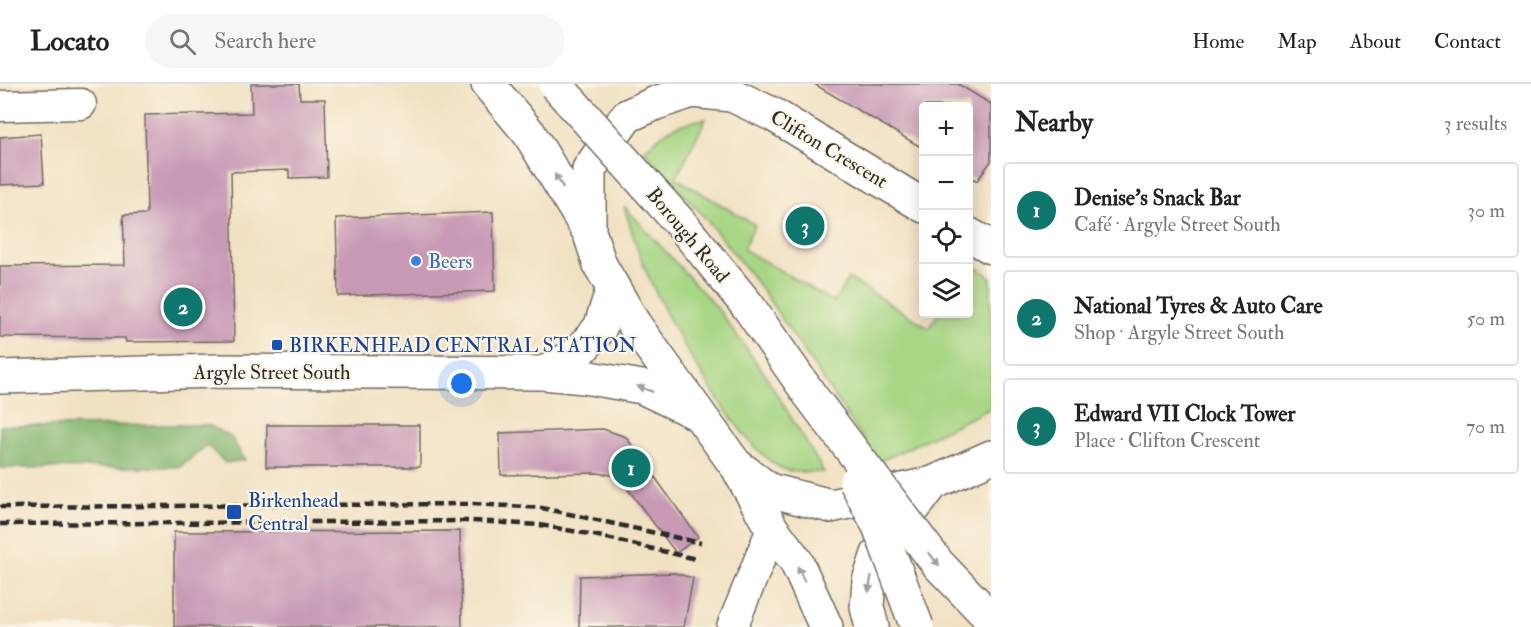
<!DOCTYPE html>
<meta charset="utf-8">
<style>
body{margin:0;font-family:"IM FELL Double Pica",serif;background:#f6f6f6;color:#222}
.controls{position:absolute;right:18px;top:18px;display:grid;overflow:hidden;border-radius:6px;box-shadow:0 3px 15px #0003}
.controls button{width:54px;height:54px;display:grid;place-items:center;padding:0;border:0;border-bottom:2px solid #e0e0e0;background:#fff;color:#222;font:30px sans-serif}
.you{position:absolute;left:462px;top:300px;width:21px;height:21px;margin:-15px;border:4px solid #fff;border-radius:50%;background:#1a73e8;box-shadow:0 0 0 9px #1a73e833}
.badge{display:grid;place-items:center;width:39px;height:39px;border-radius:50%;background:#0f766e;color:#fff;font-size:20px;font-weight:700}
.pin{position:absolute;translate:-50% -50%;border:3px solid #fff;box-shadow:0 2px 6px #0006}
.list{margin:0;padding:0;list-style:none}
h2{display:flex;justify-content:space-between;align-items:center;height:78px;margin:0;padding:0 24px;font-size:26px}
h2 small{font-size:20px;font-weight:400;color:#767676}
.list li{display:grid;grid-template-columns:39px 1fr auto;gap:18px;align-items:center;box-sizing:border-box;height:96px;margin:0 12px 12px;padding:0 12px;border:2px solid #e0e0e0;border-radius:6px}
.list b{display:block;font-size:22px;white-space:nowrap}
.list p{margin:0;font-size:20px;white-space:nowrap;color:#767676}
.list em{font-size:20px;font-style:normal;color:#767676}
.icon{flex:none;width:33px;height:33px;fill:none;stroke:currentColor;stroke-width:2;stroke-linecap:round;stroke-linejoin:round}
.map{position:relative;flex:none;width:991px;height:543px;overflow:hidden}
header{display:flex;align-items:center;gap:36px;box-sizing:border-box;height:84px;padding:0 30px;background:#fff;border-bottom:2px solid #e0e0e0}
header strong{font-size:28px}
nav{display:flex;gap:33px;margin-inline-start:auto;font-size:21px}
.search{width:420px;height:54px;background:#f6f6f6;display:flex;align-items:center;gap:15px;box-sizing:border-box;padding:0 21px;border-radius:33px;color:#767676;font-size:22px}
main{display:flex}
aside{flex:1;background:#fff}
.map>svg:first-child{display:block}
.green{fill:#a7d684;stroke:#698058;stroke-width:1.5}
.forest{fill:#85b772;stroke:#58714e;stroke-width:1.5}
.building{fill:#c799b5}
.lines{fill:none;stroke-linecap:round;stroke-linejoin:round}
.street-casing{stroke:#706b60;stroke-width:33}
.secondary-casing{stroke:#706b60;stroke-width:36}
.highway-casing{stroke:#706b60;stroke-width:36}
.street{stroke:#fff;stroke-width:30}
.secondary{stroke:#fff;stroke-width:33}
.highway{stroke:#fff;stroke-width:33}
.rail{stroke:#2b2b2b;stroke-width:4.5;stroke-dasharray:9 4.5;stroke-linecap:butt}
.primary-bridge-casing{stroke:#706b60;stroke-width:36;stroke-linecap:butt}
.primary-bridge{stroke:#fff;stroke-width:33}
.oneway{fill:#a0a0a0}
.shop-dot{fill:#3f7fe0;stroke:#fcf5e5;stroke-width:2}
.transit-dot{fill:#1a4fb4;stroke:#fcf5e5;stroke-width:2}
.labels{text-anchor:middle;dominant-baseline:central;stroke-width:4.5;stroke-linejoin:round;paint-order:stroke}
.street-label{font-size:20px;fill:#2b2b2b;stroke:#fcf5e5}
.shop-label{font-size:20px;fill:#366cbe;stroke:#fcf5e5;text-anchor:start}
.transit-label{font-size:20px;fill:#164399;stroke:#fcf5e5;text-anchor:start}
</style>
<header>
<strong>Locato</strong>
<div class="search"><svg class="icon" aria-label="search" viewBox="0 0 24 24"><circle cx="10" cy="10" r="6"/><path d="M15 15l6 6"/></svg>Search here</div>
<nav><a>Home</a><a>Map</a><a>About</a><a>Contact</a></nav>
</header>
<main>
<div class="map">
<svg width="991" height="543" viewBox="0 0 991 543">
<rect width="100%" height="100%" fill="#fcf5e5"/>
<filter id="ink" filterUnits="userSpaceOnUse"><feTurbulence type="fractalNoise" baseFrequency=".0167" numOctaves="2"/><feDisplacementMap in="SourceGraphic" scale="12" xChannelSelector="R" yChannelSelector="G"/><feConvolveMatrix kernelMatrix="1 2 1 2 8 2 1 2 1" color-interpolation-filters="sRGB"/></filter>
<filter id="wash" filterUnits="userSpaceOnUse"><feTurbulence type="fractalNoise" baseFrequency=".008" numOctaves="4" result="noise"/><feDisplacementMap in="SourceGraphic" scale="24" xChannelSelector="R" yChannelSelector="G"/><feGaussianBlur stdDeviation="1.35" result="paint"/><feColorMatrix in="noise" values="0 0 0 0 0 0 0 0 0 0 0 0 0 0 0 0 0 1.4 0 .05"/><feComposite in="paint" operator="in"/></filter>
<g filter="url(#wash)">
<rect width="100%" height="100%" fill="#f1e1c3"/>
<g class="green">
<path d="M706,35L676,94L755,141L743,165L834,218L848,194L929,244L938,230H968L969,179L991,193V324L879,378L761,204L705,134L644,67C665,46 676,39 706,35Z"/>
<path d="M624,122L717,224L766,292L824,388C811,388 795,390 783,385C739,365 665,233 646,187C637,167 631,144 624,122Z"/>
</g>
<polygon class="forest" points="208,341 231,353 245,376 225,379 207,361 180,383 0,384 0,342"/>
<g id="blocks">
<g class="building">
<polygon points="251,0 299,0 300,15 325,15 327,93 289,94 289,86 231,88 234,257 126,258 125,254 0,253 0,182 125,181 123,131 147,130 145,31 252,29"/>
<polygon points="814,0 958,0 991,20 991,77 977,97 969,92 969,22 924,22 924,65"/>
<polygon points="41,50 44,99 0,101 0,53"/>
<polygon points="493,128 495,207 338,212 336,134"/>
<polygon points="267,341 420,341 420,383 266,383"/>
<polygon points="603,345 626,353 698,453 676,469 618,392 597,389 501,391 500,349"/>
<polygon points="460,447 462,543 174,543 174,448"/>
<polygon points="674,489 693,494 684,543 579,543 580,492"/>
</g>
</g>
</g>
<g filter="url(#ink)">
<use href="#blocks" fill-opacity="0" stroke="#706b60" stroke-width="1.5"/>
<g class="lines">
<defs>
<g id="street">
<polyline points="0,22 81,20"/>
<polyline points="732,543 772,445"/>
</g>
<g id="secondary">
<polyline points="544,289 577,270 600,244 613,204"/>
<polyline points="0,293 217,287 544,289 584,293 642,303 698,330"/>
</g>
<g id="highway">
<polyline points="488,0 529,49 588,146"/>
<polyline points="715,0 732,11 774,31 924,122"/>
<polyline points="732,11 692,7 656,19 627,32 589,85 589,147 600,181 634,240 735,380 769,406 831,422 933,399"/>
<polyline points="968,150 991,163"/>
<polyline points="740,388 772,445 796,477 826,543"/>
<polyline points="872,543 867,523 869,497 878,470 933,399 991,373"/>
</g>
</defs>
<use href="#street" class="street-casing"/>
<use href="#secondary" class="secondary-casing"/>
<use href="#highway" class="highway-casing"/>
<use href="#street" class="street"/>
<use href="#secondary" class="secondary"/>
<use href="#highway" class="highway"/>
<g class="rail">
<polyline points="0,423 473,420 542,424 701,459"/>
<polyline points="0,440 472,437 540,441 594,451 696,475"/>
</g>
<defs>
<g id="primary-bridge">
<polyline points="555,0 681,140 748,222 810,311 938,480 991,535"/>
<polyline points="856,398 879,442 917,543"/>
</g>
</defs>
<use href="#primary-bridge" class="primary-bridge-casing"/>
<use href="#primary-bridge" class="primary-bridge"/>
</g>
<defs><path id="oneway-solid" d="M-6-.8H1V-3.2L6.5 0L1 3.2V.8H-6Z" transform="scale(1.5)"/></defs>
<g class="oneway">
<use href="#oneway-solid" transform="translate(559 97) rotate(-121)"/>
<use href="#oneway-solid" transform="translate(645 305) rotate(-159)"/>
<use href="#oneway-solid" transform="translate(934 475) rotate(51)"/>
<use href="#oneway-solid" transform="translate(801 490) rotate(-114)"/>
<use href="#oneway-solid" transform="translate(870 500) rotate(100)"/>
</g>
</g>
<circle class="shop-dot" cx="416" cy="177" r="6"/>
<g class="transit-dot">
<rect x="271" y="255" width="12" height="12" rx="3"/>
<rect x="226" y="420" width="16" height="16" rx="3"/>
</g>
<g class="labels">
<g class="street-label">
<text transform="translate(829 65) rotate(31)">Clifton Crescent</text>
<text transform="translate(688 151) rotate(50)">Borough Road</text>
<text x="272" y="288">Argyle Street South</text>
</g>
<g class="shop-label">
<text x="428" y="177">Beers</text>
</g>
<g class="transit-label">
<text x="289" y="261">BIRKENHEAD CENTRAL STATION</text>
<text x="248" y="416">Birkenhead<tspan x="248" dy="23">Central</tspan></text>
</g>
</g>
</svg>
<div class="controls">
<button>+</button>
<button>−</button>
<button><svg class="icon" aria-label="locate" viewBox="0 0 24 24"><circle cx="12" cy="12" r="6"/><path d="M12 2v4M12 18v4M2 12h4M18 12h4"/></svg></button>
<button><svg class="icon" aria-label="layers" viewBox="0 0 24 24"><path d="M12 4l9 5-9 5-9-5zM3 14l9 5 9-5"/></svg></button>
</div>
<div class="you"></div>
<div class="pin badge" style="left:631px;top:384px">1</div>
<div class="pin badge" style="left:183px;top:223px">2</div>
<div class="pin badge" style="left:805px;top:142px">3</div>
</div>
<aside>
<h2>Nearby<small>3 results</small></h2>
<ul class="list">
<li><span class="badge">1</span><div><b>Denise's Snack Bar</b><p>Café · Argyle Street South</p></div><em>30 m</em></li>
<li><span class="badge">2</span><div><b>National Tyres &amp; Auto Care</b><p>Shop · Argyle Street South</p></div><em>50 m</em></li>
<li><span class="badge">3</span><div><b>Edward VII Clock Tower</b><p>Place · Clifton Crescent</p></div><em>70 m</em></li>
</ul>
</aside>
</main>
